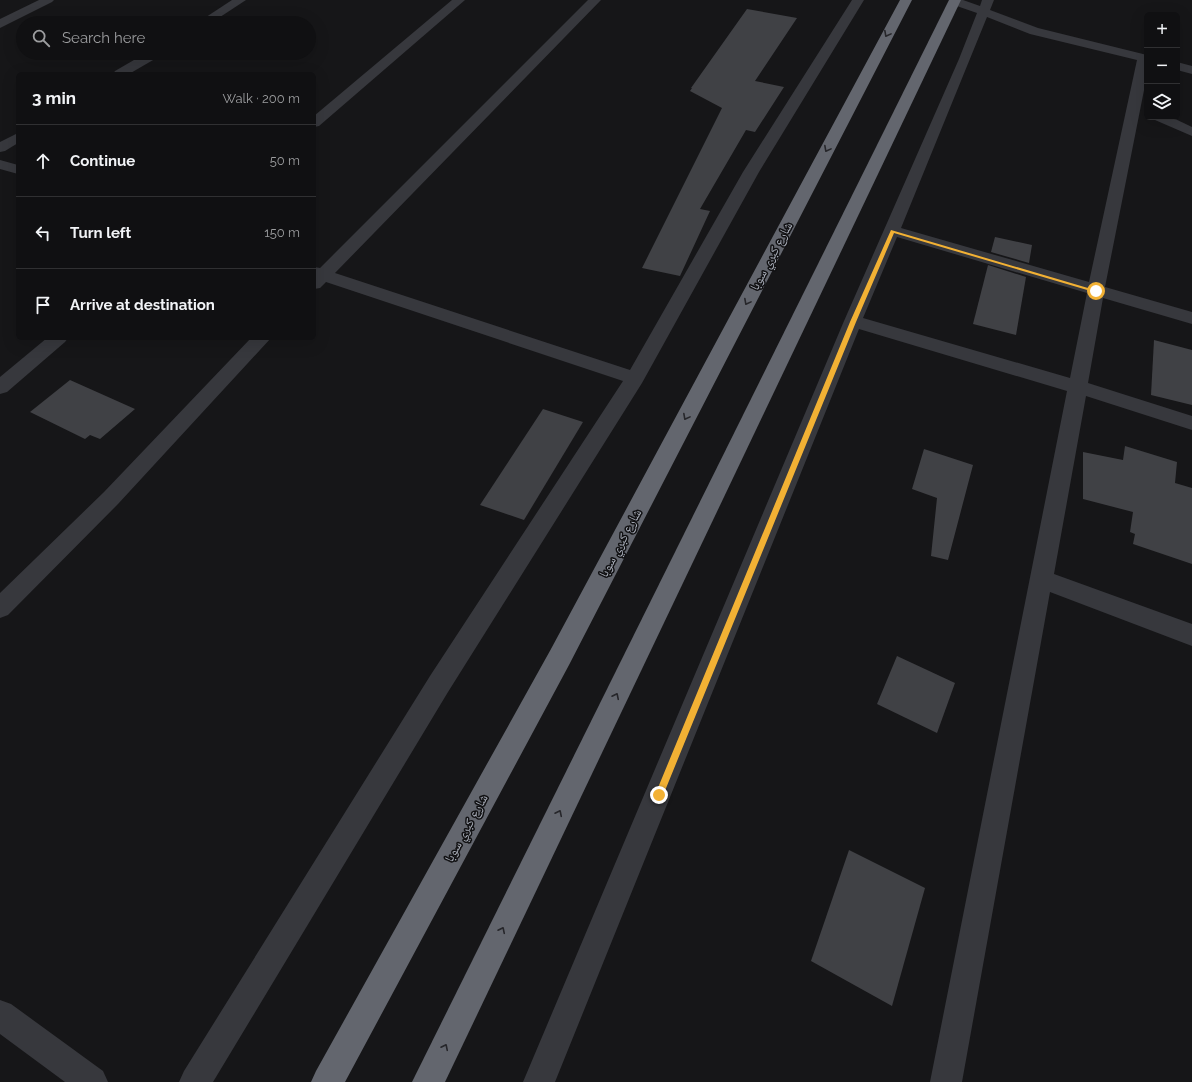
<!DOCTYPE html>
<meta charset="utf-8">
<style>
body{margin:0;font-family:Raleway,"Noto Naskh Arabic",sans-serif;background:#19191b;color:#f1f3f6}
.controls{position:absolute;right:12px;top:12px;display:grid;overflow:hidden;border-radius:6px;box-shadow:0 4px 16px #0002}
.controls button{width:36px;height:36px;display:grid;place-items:center;padding:0;border:0;border-bottom:1px solid #303032;background:#101012;color:#f1f3f6;font:20px sans-serif}
.stop{position:absolute;width:12px;height:12px;margin:-9px;border:3px solid #f2b134;border-radius:50%;background:#fff}
.stop.end{background:#f2b134;border-color:#fff;box-shadow:0 1px 4px #0008}
.list{margin:0;padding:0;list-style:none}
h2{display:flex;justify-content:space-between;align-items:center;height:52px;margin:0;padding:0 16px;font-size:17px}
h2 small{font-size:13px;font-weight:400;color:#9c9d9f}
.list li{display:grid;grid-template-columns:26px 1fr auto;gap:12px;align-items:center;box-sizing:border-box;height:72px;padding:0 16px;border-top:1px solid #303032}
.list b{display:block;font-size:15px;white-space:nowrap}
.list em{font-size:13px;font-style:normal;color:#9c9d9f}
.icon{flex:none;width:22px;height:22px;fill:none;stroke:currentColor;stroke-width:2;stroke-linecap:round;stroke-linejoin:round}
.map{position:relative;flex:none;width:1192px;height:1082px;overflow:hidden}
.search{position:absolute;background:#101012;box-shadow:0 4px 16px #0002;left:16px;top:16px;width:300px;height:44px;display:flex;align-items:center;gap:10px;box-sizing:border-box;padding:0 14px;border-radius:22px;color:#9c9d9f;font-size:15px}
.panel{position:absolute;background:#101012;box-shadow:0 4px 16px #0002;left:16px;top:72px;width:300px;height:268px;border-radius:6px}
.map>svg:first-child{display:block}
.building{fill:#404145}
.lines{fill:none;stroke-linecap:round;stroke-linejoin:round}
.street{fill:#37383d;fill-rule:evenodd}
.highway{fill:#63666e;fill-rule:evenodd}
.oneway{stroke:#26262a}
.route{fill:#f2b134}
.labels{text-anchor:middle;dominant-baseline:central;stroke-width:3;stroke-linejoin:round;paint-order:stroke}
.street-label{font-size:13px;fill:#a8adb8;stroke:#111113}
</style>
<div class="map">
<svg width="1192" height="1082" viewBox="0 0 1192 1082">
<rect width="100%" height="100%" fill="#161618"/>
<g class="building">
<polygon points="747,9 797,18 755,81 784,87 755,132 746,130 700,209 710,211 680,276 642,268 722,108 690,91 692,88 691,88"/>
<polygon points="995,237 1032,245 1029,263 991,252"/>
<polygon points="988,265 1026,277 1016,335 973,324"/>
<polygon points="1154,340 1192,350 1192,405 1151,395"/>
<polygon points="70,380 135,409 100,439 90,435 85,439 30,412"/>
<polygon points="543,409 583,422 524,520 480,505"/>
<polygon points="1125,446 1177,462 1175,483 1192,488 1192,564 1133,544 1135,534 1130,532 1133,512 1083,499 1083,452 1123,460"/>
<polygon points="924,449 973,465 948,560 931,556 937,498 912,489"/>
<polygon points="897,656 955,683 937,733 877,704"/>
<polygon points="849,850 925,888 892,1006 811,961"/>
</g>
<g class="lines">
<g class="street">
<polygon points="39,0 54,0 52,2 0,28 0,19"/>
<polygon points="232,0 246,0 211,23 197,23"/>
<polygon points="452,0 465,0 319,126 314,127 314,116"/>
<polygon points="588,0 601,0 335,273 630,370 743,172 852,0 864,0 759,172 642,383 448,692 213,1082 179,1082 184,1071 430,676 623,381 326,282 320,288 314,289 314,267 320,268"/>
<path d="M950,0H963L980,6L982,0H994L990,10L1038,28L1147,55V75L1105,287L1192,312V324L1103,298L1088,383L1192,416V430L1086,396L1054,574L1192,624V646L1050,592L962,1082H930L1067,391L859,329L555,1082H523L844,321L959,59L977,13L951,4ZM987,17L1030,34L1137,60L1089,282L901,228ZM897,237L1087,293L1070,378L863,318Z"/>
<polygon points="146,53 161,53 160,56 129,74 113,74 115,71"/>
<polygon points="1177,62 1192,66 1192,74 1177,70"/>
<polygon points="1153,117 1171,117 1192,127 1192,136 1155,120"/>
<polygon points="18,133 18,143 5,151 0,152 0,142"/>
<polygon points="0,160 18,165 18,174 0,169"/>
<polygon points="47,338 68,338 65,342 7,392 0,394 0,377"/>
<polygon points="251,338 271,338 118,504 8,615 0,618 0,593 104,492"/>
<polygon points="0,1000 11,1004 103,1071 108,1082 65,1082 0,1034"/>
</g>
<g class="highway">
<polygon points="900,0 912,0 569,665 345,1082 311,1082 316,1071 551,649"/>
<polygon points="949,0 961,0 445,1082 412,1082"/>
</g>
</g>
<defs><path id="oneway-chevron" d="M-2-3.5L2.5 0L-2 3.5" fill="none" stroke-width="1.6" stroke-linecap="round" stroke-linejoin="round"/></defs>
<g class="oneway">
<use href="#oneway-chevron" transform="translate(887 34) rotate(118)"/>
<use href="#oneway-chevron" transform="translate(827 149) rotate(118)"/>
<use href="#oneway-chevron" transform="translate(747 302) rotate(118)"/>
<use href="#oneway-chevron" transform="translate(686 417) rotate(118)"/>
<use href="#oneway-chevron" transform="translate(616 696) rotate(-64)"/>
<use href="#oneway-chevron" transform="translate(559 813) rotate(-64)"/>
<use href="#oneway-chevron" transform="translate(502 930) rotate(-64)"/>
<use href="#oneway-chevron" transform="translate(445 1047) rotate(-64)"/>
</g>
<polygon class="route" points="891,230 1098,291 1094,292 894,233 856,322 662,798 659,799 655,795 850,322"/>
<g class="labels">
<g class="street-label">
<text transform="translate(771 256) rotate(-62)">شارع كبري سوبا</text>
<text transform="translate(620 543) rotate(-62)">شارع كبري سوبا</text>
<text transform="translate(466 828) rotate(-61)">شارع كبري سوبا</text>
</g>
</g>
</svg>
<div class="controls">
<button>+</button>
<button>−</button>
<button><svg class="icon" aria-label="layers" viewBox="0 0 24 24"><path d="M12 4l9 5-9 5-9-5zM3 14l9 5 9-5"/></svg></button>
</div>
<div class="stop" style="left:1096px;top:291px"></div>
<div class="stop end" style="left:659px;top:795px"></div>
<div class="search"><svg class="icon" aria-label="search" viewBox="0 0 24 24"><circle cx="10" cy="10" r="6"/><path d="M15 15l6 6"/></svg>Search here</div>
<section class="panel">
<h2>3 min<small>Walk · 200 m</small></h2>
<ul class="list">
<li><svg class="icon" aria-label="ahead" viewBox="0 0 24 24"><path d="M12 20V5M6 11l6-6 6 6"/></svg><div><b>Continue</b></div><em>50 m</em></li>
<li><svg class="icon" aria-label="left" viewBox="0 0 24 24"><path d="M17 20v-9H6M10 6l-5 5 5 5"/></svg><div><b>Turn left</b></div><em>150 m</em></li>
<li><svg class="icon" aria-label="arrive" viewBox="0 0 24 24"><path d="M6 21V4h12l-3 4 3 4H6"/></svg><div><b>Arrive at destination</b></div></li>
</ul>
</section>
</div>
